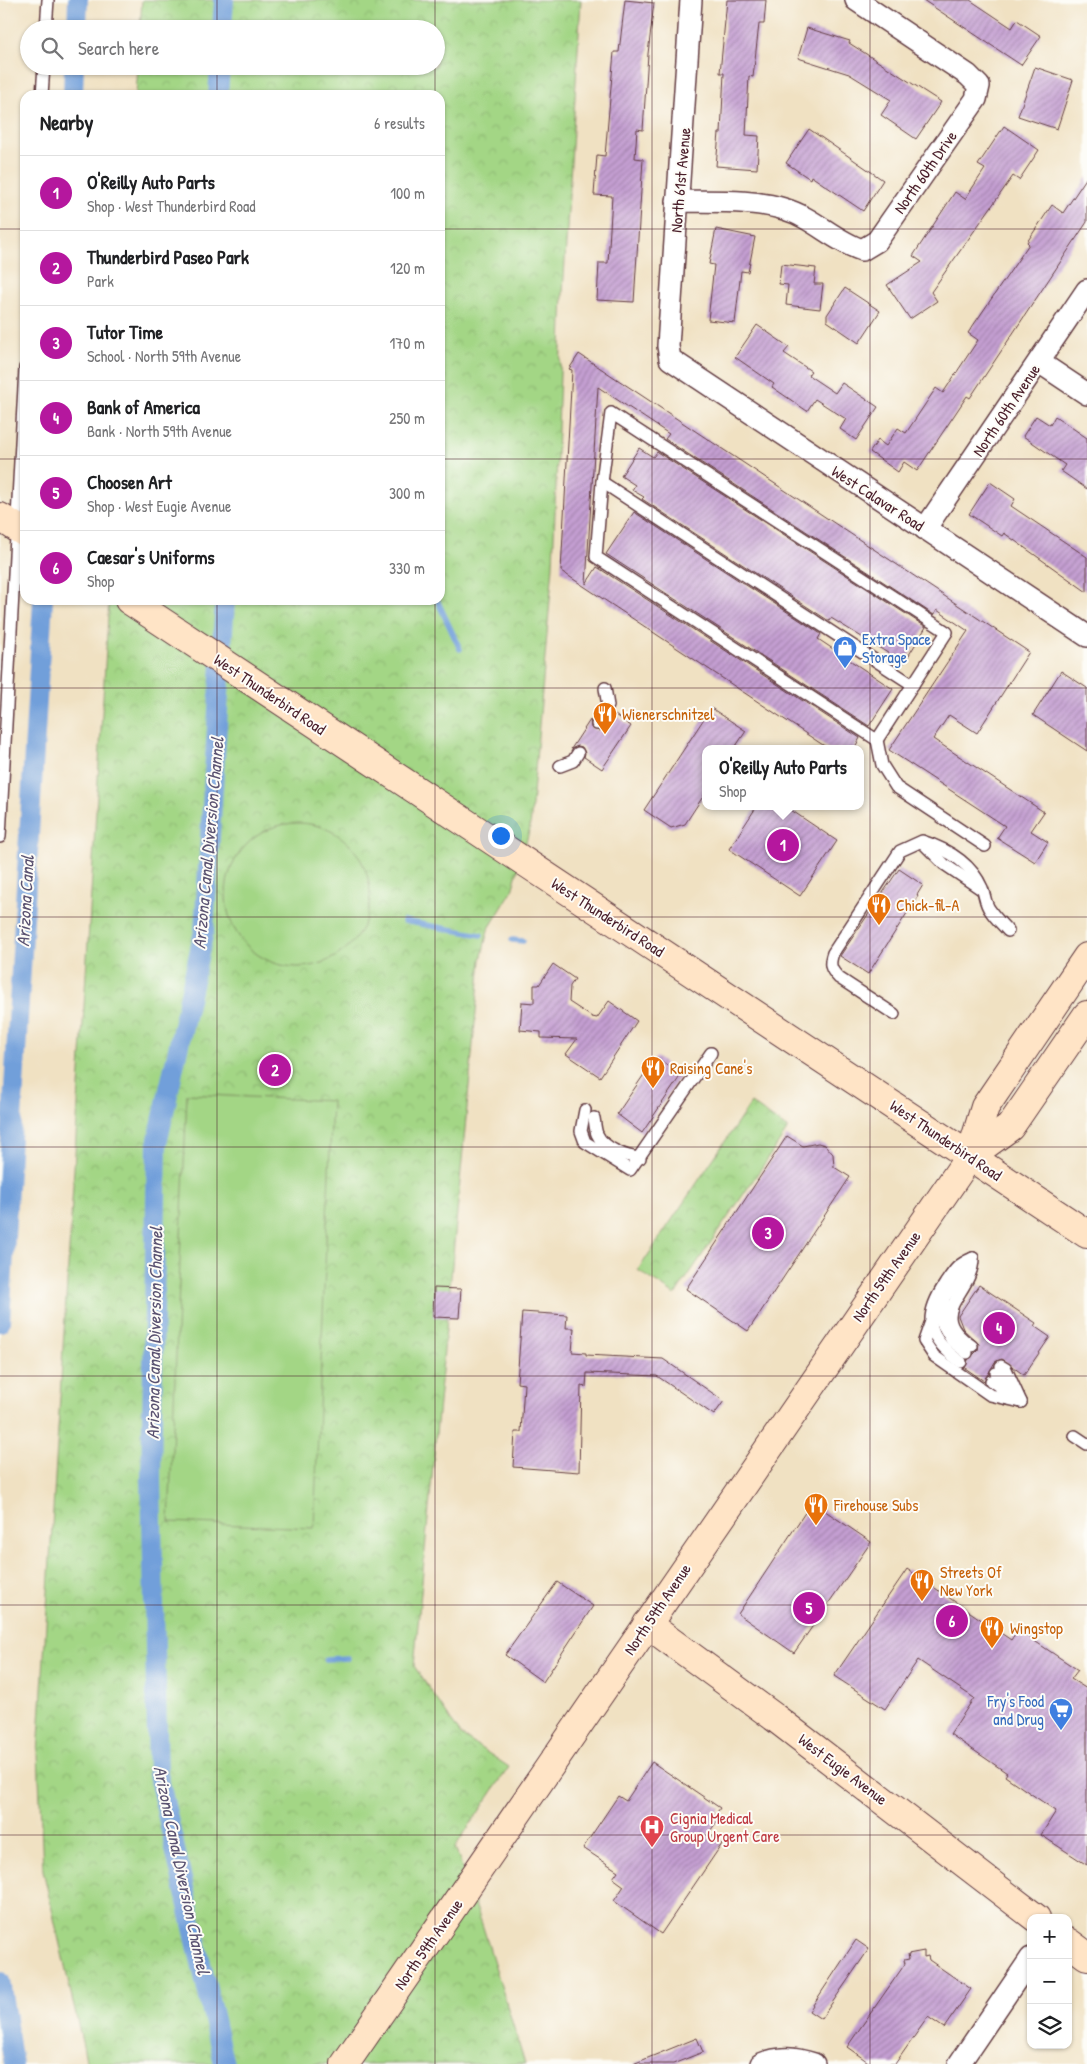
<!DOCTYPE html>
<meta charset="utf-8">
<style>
body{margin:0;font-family:"Patrick Hand",sans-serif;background:#f6f6f6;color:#202124}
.controls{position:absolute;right:15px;bottom:15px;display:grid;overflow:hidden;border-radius:10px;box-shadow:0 1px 4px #0004}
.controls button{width:45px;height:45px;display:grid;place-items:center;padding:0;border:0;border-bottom:1px solid #e0e0e0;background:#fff;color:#202124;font:25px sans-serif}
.you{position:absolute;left:500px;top:835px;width:18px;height:18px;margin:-12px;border:4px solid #fff;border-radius:50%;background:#1a73e8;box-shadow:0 0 0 8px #1a73e833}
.badge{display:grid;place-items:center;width:32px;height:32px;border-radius:50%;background:#b5179e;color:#fff;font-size:16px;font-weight:700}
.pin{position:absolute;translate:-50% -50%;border:2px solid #fff;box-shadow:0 1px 5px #0006}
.popup{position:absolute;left:702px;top:745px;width:162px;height:65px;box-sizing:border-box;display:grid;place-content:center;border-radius:10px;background:#fff;filter:drop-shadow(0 1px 4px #0005);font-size:16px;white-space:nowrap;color:#757577}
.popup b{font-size:19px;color:#202124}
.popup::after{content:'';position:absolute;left:50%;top:100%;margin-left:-10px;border:10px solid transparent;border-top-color:#fff}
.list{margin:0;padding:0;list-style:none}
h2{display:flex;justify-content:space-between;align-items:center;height:65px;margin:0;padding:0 20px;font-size:21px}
h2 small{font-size:16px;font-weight:400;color:#757577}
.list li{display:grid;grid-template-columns:32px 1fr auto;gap:15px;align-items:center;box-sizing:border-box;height:75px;padding:0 20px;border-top:1px solid #e0e0e0}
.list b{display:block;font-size:19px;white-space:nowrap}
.list p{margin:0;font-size:16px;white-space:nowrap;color:#757577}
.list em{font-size:16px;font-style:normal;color:#757577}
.icon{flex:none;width:28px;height:28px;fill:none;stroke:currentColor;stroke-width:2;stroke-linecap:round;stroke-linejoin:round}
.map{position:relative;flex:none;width:1087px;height:2064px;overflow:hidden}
.search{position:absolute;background:#fff;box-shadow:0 1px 4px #0004;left:20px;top:20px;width:425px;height:55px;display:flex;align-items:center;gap:12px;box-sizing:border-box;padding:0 18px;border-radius:28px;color:#757577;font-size:19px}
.panel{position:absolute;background:#fff;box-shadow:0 1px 4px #0004;left:20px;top:90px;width:425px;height:515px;border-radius:15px}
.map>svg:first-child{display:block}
.park{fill:url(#park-crowns);stroke:#767a58}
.garden{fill:#a3d685;stroke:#767a58}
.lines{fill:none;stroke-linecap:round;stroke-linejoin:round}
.stream{stroke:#719fda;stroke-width:5.5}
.canal{stroke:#719fda;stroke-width:20}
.building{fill:url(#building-hatch)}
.lane-casing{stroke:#633c42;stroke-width:14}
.street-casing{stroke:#633c42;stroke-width:24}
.secondary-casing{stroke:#633c42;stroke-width:30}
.lane{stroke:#fff;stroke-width:11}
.street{stroke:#fff;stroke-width:21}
.secondary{stroke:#ffe4c6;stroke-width:28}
.grid{fill:none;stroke:#4a1f2b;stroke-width:1;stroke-opacity:0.55}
.labels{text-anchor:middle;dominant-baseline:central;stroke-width:4;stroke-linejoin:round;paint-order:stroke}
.street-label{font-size:16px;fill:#4a1f2b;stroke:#fdfcf7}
.shop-label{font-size:16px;fill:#366cbe;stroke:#fdfcf7;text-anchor:start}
.food-label{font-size:16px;fill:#c56008;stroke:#fdfcf7;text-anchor:start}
.health-label{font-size:16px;fill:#be3a42;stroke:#fdfcf7;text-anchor:start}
.water-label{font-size:18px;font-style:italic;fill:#5a5271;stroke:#fdfcf7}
</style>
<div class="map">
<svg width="1087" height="2064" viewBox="0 0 1087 2064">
<defs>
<pattern id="park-crowns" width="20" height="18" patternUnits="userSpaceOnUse" patternTransform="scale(1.25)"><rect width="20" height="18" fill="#a3d685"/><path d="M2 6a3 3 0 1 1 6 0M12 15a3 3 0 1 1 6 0" fill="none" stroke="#8eb773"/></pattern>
<pattern id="building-hatch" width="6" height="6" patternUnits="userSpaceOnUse" patternTransform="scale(1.25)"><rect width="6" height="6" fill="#c49fd2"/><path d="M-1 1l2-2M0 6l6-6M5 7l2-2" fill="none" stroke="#a181ab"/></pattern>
</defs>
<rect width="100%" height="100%" fill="#fdfcf7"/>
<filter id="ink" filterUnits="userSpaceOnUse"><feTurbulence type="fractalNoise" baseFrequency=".02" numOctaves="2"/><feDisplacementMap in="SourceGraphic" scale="10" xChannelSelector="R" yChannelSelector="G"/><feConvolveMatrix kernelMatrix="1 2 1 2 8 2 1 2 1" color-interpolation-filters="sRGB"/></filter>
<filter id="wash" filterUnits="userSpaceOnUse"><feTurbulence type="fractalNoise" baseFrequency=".0096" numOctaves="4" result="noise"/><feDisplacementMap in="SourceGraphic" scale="20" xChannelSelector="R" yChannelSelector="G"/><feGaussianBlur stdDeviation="1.12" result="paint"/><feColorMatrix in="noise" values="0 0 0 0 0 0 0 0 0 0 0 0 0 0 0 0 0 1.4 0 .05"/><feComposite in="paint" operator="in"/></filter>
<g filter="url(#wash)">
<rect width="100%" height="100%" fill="#f0e1c2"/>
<g class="park">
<polygon points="142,0 581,0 563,293 553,566 530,828 512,891 488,930 481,960 414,1666 461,1735 509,1767 455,1847 483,1927 525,2064 87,2064 43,1870 38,1754 109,600 440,600 440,95 136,95 138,66 436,66 436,29 140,29"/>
<polygon points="751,1103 788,1129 675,1295 638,1270"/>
</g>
<g class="garden">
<circle cx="298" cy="895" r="72"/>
<polygon points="187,1094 332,1101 314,1528 169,1522"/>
</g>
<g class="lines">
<g class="stream">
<polyline points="437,600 460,649"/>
<polyline points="404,921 481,935"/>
<polyline points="512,940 523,941"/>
<polyline points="326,1659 348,1658"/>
</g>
<g class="canal">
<polyline points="77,29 78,0"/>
<polyline points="222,29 224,0"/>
<polyline points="73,95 74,66"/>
<polyline points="218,95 220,66"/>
<polyline points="0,1322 43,600"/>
<polyline points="0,1981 13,2064"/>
<polyline points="224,2064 158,1774 151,1478 157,1144 204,931 225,600"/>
</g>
</g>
<g id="blocks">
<g class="building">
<polygon points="625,0 654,3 648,54 643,130 637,129 635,158 643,159 634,302 597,300 599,263 608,263 612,196 594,195 597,155 605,156 614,52 619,52"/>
<polygon points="727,0 766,0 764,24 759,24 753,77 749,76 746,135 759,136 757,169 716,166 719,133 721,133 724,73 720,73"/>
<polygon points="923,0 970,0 1012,28 1017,20 1041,36 1021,65"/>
<polygon points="807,28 850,41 849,43 941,102 916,139 881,115 891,100 849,74 798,58"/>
<polygon points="1035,67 1073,80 1057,129 1018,116"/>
<polygon points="1004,126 1039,150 1019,180 1013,176 931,292 937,301 910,319 887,285 922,262 913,256 955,192 965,199 985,169 978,165"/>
<polygon points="809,129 883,180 863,211 811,176 810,179 786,163"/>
<polygon points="1087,177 1087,222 970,398 967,396 917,471 904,462 898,472 870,452 878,440 886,446 898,428 906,433 936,388 943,393 978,340 968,333 1029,244 1027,242 1052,205 1063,213"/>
<polygon points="716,229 755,237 748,272 741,271 735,323 708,320 714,265 709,264"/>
<polygon points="781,264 816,268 814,284 823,284 820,309 786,305 788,285 779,284"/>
<polygon points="845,288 880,311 859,343 827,321 827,315"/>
<polygon points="757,325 789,347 784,353 811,371 808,375 835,393 842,383 878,407 856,440 840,429 846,419 815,399 807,411 772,387 774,384 735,357"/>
<polygon points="579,354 1029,652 977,733 949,715 933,739 1044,812 1031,831 1048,842 1035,862 997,838 1005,826 889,750 968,631 937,610 934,615 665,439 669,434 598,387 586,584 597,567 860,738 854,749 829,749 561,571 572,370 569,369"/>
<polygon points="1036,416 1050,425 1055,416 1087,438 1087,489 1061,471 1065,465 1023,436"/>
<polygon points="639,448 653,457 657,452 926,627 904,663 831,618 829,621 642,499 644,497 632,490 635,485 621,476"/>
<polygon points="990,482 1015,499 1011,506 1087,557 1087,592 1004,533 1002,536 969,514"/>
<polygon points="634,512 821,634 818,639 893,689 869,726 606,554"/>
<polygon points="1061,671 1087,688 1087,751 1033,715"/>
<polygon points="711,708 746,731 734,749 706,749 706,792 685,824 671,828 644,810"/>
<polygon points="612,713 631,726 602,769 584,757 585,753 582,747 578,746 571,749 590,720 591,728 600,731"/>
<polygon points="757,806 785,806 837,841 800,896 729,849"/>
<polygon points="899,869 923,885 917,895 918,896 868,974 840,956"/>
<polygon points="553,964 575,979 570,986 569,1002 592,1017 597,1018 609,1001 637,1021 600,1077 566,1054 577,1039 541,1038 541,1032 520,1030 522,1002 534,1003 534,985 539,985"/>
<polygon points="656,1057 681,1075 642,1133 617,1114"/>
<polygon points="787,1136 803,1146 818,1143 825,1145 833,1154 834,1167 850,1177 748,1331 686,1289"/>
<polygon points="979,1285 1036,1323 1034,1326 1050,1337 1024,1375 1002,1359 995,1362 984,1381 965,1368 968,1360 978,1350 979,1344 963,1329 958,1316"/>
<polygon points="434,1288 461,1289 459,1318 433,1317"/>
<polygon points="522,1312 567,1315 566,1328 574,1328 572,1352 586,1353 586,1355 663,1359 724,1401 714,1415 657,1376 587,1373 586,1387 581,1386 579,1472 513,1467 515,1432 521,1432 524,1384 517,1383"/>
<polygon points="812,1502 871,1542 794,1653 738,1614"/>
<polygon points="907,1569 1011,1640 1018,1630 1078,1670 1071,1679 1087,1689 1087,1865 1041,1835 1056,1811 1005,1776 1007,1773 950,1734 974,1698 918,1660 885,1709 834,1676"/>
<polygon points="557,1582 593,1606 543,1682 505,1655"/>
<polygon points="652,1762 720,1808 714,1817 718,1820 708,1834 722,1844 661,1934 614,1901 624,1886 613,1878 618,1871 583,1848 618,1796 626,1801"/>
<polygon points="856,1940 869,1949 821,2019 809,2011"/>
<polygon points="924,1951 924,1957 928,1956 929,1960 971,1989 944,2028 928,2017 895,2064 871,2064 847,2047 905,1964 904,1960 909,1959 908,1954"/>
<polygon points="697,2038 703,2052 673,2064 633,2064"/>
</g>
</g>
</g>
<g filter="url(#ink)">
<use href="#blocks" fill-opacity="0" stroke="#633c42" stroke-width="1"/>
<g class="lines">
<defs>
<g id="lane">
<polyline points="46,29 48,0"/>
<polyline points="42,95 44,66"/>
<polygon points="611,413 947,632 877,740 596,557 602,482"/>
<polyline points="602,482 913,685"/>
<polyline points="597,724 608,706 605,688"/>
<polyline points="877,740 882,765 896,787 985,846"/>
<polyline points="560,766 573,761 578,753"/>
<polyline points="0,837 25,368"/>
<polyline points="923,843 944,864 981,889"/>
<path d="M894,1014L839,978C830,969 829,964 833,953L900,851L922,841C947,849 971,863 982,888C985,895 985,904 990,910C995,918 1002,924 1008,931"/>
<polyline points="585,1110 581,1131 585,1142 630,1170 711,1053"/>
<path d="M594,1118C595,1123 595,1129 597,1134C603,1148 626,1157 640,1158"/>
<polyline points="930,1324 924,1341 934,1356 990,1395 1021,1402"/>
<path d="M972,1346C922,1312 973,1295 973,1258"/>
<polyline points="967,1353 952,1341 940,1320 944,1298 972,1259"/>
<path d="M961,1362C927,1338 922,1318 945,1284C955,1269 957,1265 973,1258"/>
<polyline points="1001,1366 1006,1369 1021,1402"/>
<polyline points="996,1373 1010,1387"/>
<polyline points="991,1381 1012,1395"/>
<polyline points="1075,1436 1087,1444"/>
</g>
<g id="street">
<polyline points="691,0 668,346 670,359 1087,636"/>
<path d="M677,201C712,202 751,199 784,209C813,217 834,241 862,250L877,241L976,99L979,86L968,75L856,0"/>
<polyline points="1039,362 1087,394"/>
<polyline points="925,529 1087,290"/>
<path d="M761,2064C780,2056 795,2058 814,2064"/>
<polyline points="959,2064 1031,1958"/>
</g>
<g id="secondary">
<polyline points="0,517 25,533"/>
<polyline points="129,600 1087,1234"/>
<polyline points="970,1156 1010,1127 1087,1015"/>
<polyline points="647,1624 774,1717 1036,1918"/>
<polyline points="1068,1942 1087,1956"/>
<polyline points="345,2064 970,1156 985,1107 1087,957"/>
</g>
</defs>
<use href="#lane" class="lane-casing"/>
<use href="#street" class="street-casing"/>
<use href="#secondary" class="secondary-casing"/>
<use href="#lane" class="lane"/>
<use href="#street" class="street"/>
<use href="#secondary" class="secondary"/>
</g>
</g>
<path class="grid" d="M217,0V29M435,0V29M652,0V2064M870,0V2064M217,66V95M435,66V95M0,229H25M440,229H1087M0,459H25M440,459H1087M217,600V2064M435,600V2064M0,688H1087M0,917H1087M0,1147H1087M0,1376H1087M0,1605H1087M0,1835H1087"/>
<defs>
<symbol id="shop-pin" viewBox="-11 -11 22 30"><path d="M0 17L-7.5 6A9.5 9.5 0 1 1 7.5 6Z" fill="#3f7fe0" stroke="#fdfcf7"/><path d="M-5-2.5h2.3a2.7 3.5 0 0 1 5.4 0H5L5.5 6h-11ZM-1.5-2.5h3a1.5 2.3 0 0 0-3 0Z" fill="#fff"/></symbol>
<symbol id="restaurant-pin" viewBox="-11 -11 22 30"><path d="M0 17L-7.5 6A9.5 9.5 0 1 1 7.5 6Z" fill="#e8710a" stroke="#fdfcf7"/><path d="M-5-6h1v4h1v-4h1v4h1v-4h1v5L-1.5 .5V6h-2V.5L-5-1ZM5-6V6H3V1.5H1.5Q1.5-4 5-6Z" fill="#fff"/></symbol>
<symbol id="supermarket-pin" viewBox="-11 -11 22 30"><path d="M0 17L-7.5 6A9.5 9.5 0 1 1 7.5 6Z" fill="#3f7fe0" stroke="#fdfcf7"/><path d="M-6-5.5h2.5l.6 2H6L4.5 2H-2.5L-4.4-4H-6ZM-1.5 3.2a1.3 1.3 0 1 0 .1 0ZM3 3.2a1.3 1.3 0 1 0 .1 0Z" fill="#fff"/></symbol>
<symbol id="hospital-pin" viewBox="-11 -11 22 30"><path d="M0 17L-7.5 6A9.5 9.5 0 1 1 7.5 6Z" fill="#e0444e" stroke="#fdfcf7"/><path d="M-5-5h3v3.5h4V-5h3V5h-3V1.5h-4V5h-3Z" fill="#fff"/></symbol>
</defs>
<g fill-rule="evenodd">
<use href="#shop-pin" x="831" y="634" width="28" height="38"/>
<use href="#restaurant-pin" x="591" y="700" width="28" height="38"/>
<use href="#restaurant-pin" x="865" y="891" width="28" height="38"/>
<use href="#restaurant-pin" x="639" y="1054" width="28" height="38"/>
<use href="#restaurant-pin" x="802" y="1491" width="28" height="38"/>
<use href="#restaurant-pin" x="908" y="1567" width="28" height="38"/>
<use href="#restaurant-pin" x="978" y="1614" width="28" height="38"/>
<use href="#supermarket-pin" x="1047" y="1696" width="28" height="38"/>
<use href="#hospital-pin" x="638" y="1813" width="28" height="38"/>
</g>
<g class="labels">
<g class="street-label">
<text transform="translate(925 172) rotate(-55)">North 60th Drive</text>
<text transform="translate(680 180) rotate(-85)">North 61st Avenue</text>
<text transform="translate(1006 410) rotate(-56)">North 60th Avenue</text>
<text transform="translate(878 498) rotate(33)">West Calavar Road</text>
<text transform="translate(270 694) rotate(34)">West Thunderbird Road</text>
<text transform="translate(608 917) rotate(33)">West Thunderbird Road</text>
<text transform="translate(946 1140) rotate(34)">West Thunderbird Road</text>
<text transform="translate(886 1276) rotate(-55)">North 59th Avenue</text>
<text transform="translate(657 1609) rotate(-56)">North 59th Avenue</text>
<text transform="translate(843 1769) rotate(37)">West Eugie Avenue</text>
<text transform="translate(428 1944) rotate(-55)">North 59th Avenue</text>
</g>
<g class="shop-label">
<text x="862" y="639">Extra Space<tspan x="862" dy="18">Storage</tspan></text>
<text x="1044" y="1701" text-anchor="end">Fry's Food<tspan x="1044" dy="18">and Drug</tspan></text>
</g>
<g class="food-label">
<text x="622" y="714">Wienerschnitzel</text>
<text x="896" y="905">Chick-fil-A</text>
<text x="670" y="1068">Raising Cane's</text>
<text x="834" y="1505">Firehouse Subs</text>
<text x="940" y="1572">Streets Of<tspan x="940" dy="18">New York</tspan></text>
<text x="1010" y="1628">Wingstop</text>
</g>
<g class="health-label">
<text x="670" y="1818">Cignia Medical<tspan x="670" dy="18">Group Urgent Care</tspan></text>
</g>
<g class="water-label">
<text transform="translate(208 843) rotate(-85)">Arizona Canal Diversion Channel</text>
<text transform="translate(25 901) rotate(-87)">Arizona Canal</text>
<text transform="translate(154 1333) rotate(-89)">Arizona Canal Diversion Channel</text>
<text transform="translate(182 1870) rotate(78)">Arizona Canal Diversion Channel</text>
</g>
</g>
</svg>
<div class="controls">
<button>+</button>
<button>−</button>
<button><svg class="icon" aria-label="layers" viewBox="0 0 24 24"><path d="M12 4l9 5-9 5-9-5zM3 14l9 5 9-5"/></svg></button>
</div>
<div class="you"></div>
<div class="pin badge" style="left:783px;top:845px">1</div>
<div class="popup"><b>O'Reilly Auto Parts</b>Shop</div>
<div class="pin badge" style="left:275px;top:1070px">2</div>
<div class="pin badge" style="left:768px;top:1233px">3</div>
<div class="pin badge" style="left:999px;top:1328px">4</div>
<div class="pin badge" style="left:809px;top:1608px">5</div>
<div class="pin badge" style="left:952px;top:1621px">6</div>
<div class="search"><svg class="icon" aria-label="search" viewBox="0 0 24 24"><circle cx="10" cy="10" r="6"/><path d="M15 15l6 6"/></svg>Search here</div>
<section class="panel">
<h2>Nearby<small>6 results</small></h2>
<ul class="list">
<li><span class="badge">1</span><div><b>O'Reilly Auto Parts</b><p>Shop · West Thunderbird Road</p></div><em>100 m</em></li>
<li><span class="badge">2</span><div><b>Thunderbird Paseo Park</b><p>Park</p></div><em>120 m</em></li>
<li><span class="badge">3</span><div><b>Tutor Time</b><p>School · North 59th Avenue</p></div><em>170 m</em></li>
<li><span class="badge">4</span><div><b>Bank of America</b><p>Bank · North 59th Avenue</p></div><em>250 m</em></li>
<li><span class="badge">5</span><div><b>Choosen Art</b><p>Shop · West Eugie Avenue</p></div><em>300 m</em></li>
<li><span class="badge">6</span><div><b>Caesar's Uniforms</b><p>Shop</p></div><em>330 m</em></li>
</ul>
</section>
</div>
